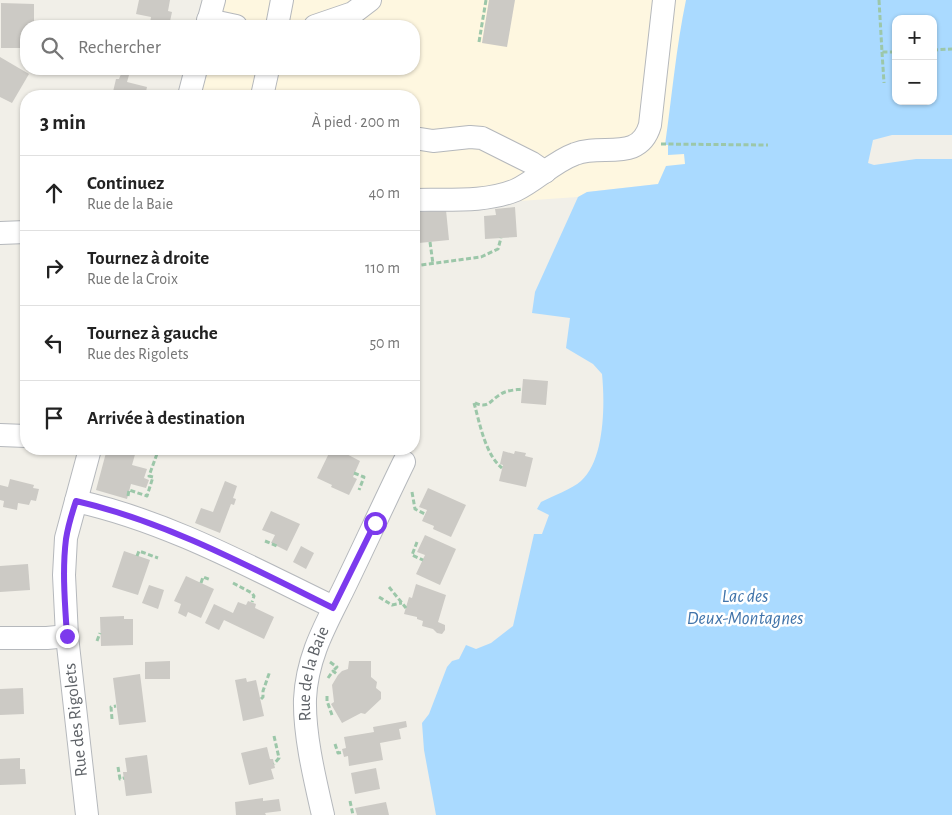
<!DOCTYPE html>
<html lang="fr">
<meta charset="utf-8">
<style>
body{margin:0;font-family:"Alegreya Sans",sans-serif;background:#f6f6f6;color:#222}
.controls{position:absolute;right:15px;top:15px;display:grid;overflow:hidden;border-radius:10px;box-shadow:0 1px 4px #0004}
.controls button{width:45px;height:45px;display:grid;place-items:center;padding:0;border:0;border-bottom:1px solid #e0e0e0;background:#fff;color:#222;font:25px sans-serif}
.stop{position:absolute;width:15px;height:15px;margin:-11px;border:4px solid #7c3aed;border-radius:50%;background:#fff}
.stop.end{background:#7c3aed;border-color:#fff;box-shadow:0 1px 5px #0008}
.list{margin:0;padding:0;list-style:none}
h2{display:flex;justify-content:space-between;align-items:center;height:65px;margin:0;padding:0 20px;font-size:21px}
h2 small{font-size:16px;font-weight:400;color:#767676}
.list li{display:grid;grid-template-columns:32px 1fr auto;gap:15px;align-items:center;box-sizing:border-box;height:75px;padding:0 20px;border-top:1px solid #e0e0e0}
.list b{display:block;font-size:19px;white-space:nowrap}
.list p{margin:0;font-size:16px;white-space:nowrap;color:#767676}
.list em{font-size:16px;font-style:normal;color:#767676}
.icon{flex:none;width:28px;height:28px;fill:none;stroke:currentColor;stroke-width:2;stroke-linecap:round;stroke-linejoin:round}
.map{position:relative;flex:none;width:952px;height:815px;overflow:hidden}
.search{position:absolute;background:#fff;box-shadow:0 1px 4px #0004;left:20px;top:20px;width:400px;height:55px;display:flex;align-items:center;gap:12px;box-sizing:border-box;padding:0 18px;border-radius:20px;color:#767676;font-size:19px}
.panel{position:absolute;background:#fff;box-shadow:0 1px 4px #0004;left:20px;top:90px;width:400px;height:365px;border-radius:20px}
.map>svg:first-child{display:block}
.commercial{fill:#fef7e0;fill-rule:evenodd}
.water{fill:#aadaff;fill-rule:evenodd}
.pier{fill:#f1efe8}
.building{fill:#cccac5}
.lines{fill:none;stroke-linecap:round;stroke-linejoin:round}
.minor-casing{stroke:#b5b8bc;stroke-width:24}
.path{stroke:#9cc7a9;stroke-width:3;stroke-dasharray:5 2.5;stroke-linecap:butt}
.minor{stroke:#fff;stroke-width:22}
.route{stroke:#7c3aed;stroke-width:6}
.labels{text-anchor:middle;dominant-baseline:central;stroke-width:5;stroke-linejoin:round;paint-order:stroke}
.street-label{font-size:18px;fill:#5f6368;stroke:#fff}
.water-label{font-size:19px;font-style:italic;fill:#4174aa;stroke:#fff}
</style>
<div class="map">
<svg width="952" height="815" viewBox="0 0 952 815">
<rect width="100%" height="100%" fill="#f1efe8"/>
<path class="commercial" d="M223,0H952V178L658,184L587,192L578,197L414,208V96H198L205,69H414V26H216ZM896,19H933V101H896Z"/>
<path class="water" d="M686,0H952V815H436L424,750L422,723L429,714L447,667L452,661L459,659L466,645L476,649L491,643L513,626L534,534H542L549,515L537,509L541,502C553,496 572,489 581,481C605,460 605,403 602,374L593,364L566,348L570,318L532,313L535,292L578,197L587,192L658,184L666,166L685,164L684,154L668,155V145H665C672,96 676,48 686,0ZM896,19H933V101H896Z"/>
<polygon class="pier" points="892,135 952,135 952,159 916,159 874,165 868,163 873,140"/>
<g class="building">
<polygon points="139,0 170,0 168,11 172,12 169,26 150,23 151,17 136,14"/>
<polygon points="489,0 515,0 507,47 482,43"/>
<polygon points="1,3 34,4 34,26 26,26 26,48 1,48"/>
<polygon points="0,57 29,74 12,103 0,97"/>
<polygon points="118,69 136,69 135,72 129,75 127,82 147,87 145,96 112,96 116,79 119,79 121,74"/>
<rect x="21" y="159" width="5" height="32"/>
<polygon points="515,207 517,237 485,239 484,216 496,215 495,209"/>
<polygon points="446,210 449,240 419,243 416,212"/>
<polygon points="25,358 26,358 26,394 20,393"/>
<polygon points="523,379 548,381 546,405 521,403"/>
<polygon points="107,449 127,449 136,451 132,465 147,469 144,478 149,480 146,488 131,484 127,499 96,490"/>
<polygon points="331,449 337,449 360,461 353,477 357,479 349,495 331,487 332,485 317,478"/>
<polygon points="503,451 514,454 515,451 526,453 525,456 533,458 526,487 499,481 503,465 500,464"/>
<polygon points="10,479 34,485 33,488 39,489 36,501 31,500 29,505 18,503 17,510 3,507 4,501 0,500 0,485 8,487"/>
<polygon points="225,481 237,486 233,498 236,499 234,505 231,504 220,533 195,523 201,508 213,512"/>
<polygon points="428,488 466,505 451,537 433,529 434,526 422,521 427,510 419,507"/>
<polygon points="271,511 300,524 287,551 271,543 275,535 262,530"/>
<polygon points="425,535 456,549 440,585 416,574 425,555 417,552"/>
<polygon points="301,546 314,553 306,569 293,562"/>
<polygon points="124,551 150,560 138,595 112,587"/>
<polygon points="28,564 30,590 0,592 0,566"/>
<polygon points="186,576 214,589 201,618 188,612 186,617 178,613 181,604 174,601"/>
<polygon points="416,584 446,595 438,622 445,625 445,630 442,634 437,633 433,629 422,626 423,621 417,619 417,617 404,614 409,597 412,598"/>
<polygon points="149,585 164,590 158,609 142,603"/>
<polygon points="248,601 256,604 255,608 274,617 264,639 224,620 219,630 205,623 214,604 233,613 238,602 246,605"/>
<polygon points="124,616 124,619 133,619 133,645 101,646 100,617"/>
<polygon points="170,661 170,679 145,679 145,662"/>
<polygon points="349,661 371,661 371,677 377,682 376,688 381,692 381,699 365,714 361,713 342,723 331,704 334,702 332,685 338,675 342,671 348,669"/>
<polygon points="140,674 146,722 119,725 113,678"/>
<polygon points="246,678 247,682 256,680 264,716 243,721 235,680"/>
<polygon points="23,688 24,714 0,715 0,689"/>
<polygon points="406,721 407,727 399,729 401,739 380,743 383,760 349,766 348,756 344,757 342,749 346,748 344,737 374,732 373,727"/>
<polygon points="267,747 270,759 273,759 275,768 271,769 274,779 249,785 241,753"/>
<polygon points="147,755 152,793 126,796 123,772 127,772 125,758"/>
<polygon points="20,758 20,769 25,769 26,784 0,785 0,759"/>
<polygon points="376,768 380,789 355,794 351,773"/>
<polygon points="263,798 263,801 279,799 281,811 265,813 266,815 236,815 235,802"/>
<polygon points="386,802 389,815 357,815 355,808"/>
</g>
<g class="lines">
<defs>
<g id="minor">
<polyline points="208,20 236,26"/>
<polyline points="207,26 214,0"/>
<polyline points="277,26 282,0"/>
<polyline points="315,26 353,13 370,0"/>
<polyline points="189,96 196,69"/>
<polyline points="262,96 268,69"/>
<polyline points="414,138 433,141 470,137 482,138 532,163 545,172"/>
<path d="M414,200C446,199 485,203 516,190C537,180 553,162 575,154C602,143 639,163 650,125L664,0"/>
<polyline points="0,233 26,232"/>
<polyline points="0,435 26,436"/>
<path d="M76,501C167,521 250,567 333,607"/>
<polyline points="0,638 47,638 67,636"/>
<polyline points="87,815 67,636 64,575 66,538 90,449"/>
<path id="s1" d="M323,815C315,780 304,735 305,699C307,658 324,628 342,592C363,549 383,505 404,462"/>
</g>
</defs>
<use href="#minor" class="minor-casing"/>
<g class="path">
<polyline points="879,0 882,52 896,52"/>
<polyline points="479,42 486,0"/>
<polyline points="933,50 952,49"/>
<polyline points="882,52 884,83"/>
<polyline points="661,144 768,145"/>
<polyline points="430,242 433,264"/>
<polyline points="414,266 481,257 498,249 501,238"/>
<path d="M474,403C480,424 485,454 502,468"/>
<path d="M475,403C489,409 490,400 501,394C507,390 516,390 522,389"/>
<polyline points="354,473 364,477 359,490"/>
<polyline points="412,492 415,509 425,514"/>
<polyline points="128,496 129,490 147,496 153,477 149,476 158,451 149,449"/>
<polyline points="265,541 277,546"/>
<polyline points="417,542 412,555 423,560"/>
<polyline points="137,556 139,551 158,558"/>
<polyline points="201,583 203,577 211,580"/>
<polyline points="233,583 252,593 254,596 252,602"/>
<polyline points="389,587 406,608"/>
<polyline points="379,597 392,605 402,603"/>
<polyline points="97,641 100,633"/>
<polyline points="330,662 337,667 333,671"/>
<polyline points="328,678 333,671 338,675"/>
<polyline points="327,696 327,701 332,715"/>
<polyline points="261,699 263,697 263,691 270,671"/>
<polyline points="112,719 111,707 116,706"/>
<polyline points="274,736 279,758 274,764"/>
<polyline points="335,744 338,753 343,752"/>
<polyline points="118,767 120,779 124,778"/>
<polyline points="350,801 353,815"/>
</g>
<use href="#minor" class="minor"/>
</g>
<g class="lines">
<path class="route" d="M67,636C65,604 62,571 66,539C68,526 72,513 76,501C167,522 250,567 333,608L375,523"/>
</g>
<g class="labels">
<g class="street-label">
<text stroke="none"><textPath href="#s1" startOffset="144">Rue de la Baie</textPath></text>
<text transform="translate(76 720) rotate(-96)">Rue des Rigolets</text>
</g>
<g class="water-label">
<text x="745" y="596">Lac des<tspan x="745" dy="22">Deux-Montagnes</tspan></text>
</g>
</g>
</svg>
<div class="controls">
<button>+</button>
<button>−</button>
</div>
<div class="stop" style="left:375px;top:523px"></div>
<div class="stop end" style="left:67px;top:636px"></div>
<div class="search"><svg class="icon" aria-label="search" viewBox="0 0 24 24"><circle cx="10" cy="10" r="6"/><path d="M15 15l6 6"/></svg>Rechercher</div>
<section class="panel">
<h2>3 min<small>À pied · 200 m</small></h2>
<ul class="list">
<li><svg class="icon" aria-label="ahead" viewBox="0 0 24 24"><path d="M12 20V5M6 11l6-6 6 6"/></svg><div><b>Continuez</b><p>Rue de la Baie</p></div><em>40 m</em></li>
<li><svg class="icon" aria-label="right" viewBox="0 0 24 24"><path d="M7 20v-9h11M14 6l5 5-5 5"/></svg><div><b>Tournez à droite</b><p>Rue de la Croix</p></div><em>110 m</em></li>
<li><svg class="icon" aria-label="left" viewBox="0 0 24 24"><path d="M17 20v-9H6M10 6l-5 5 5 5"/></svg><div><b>Tournez à gauche</b><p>Rue des Rigolets</p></div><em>50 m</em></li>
<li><svg class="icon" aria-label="arrive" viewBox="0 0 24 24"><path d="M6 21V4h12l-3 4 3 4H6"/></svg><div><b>Arrivée à destination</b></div></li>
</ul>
</section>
</div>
